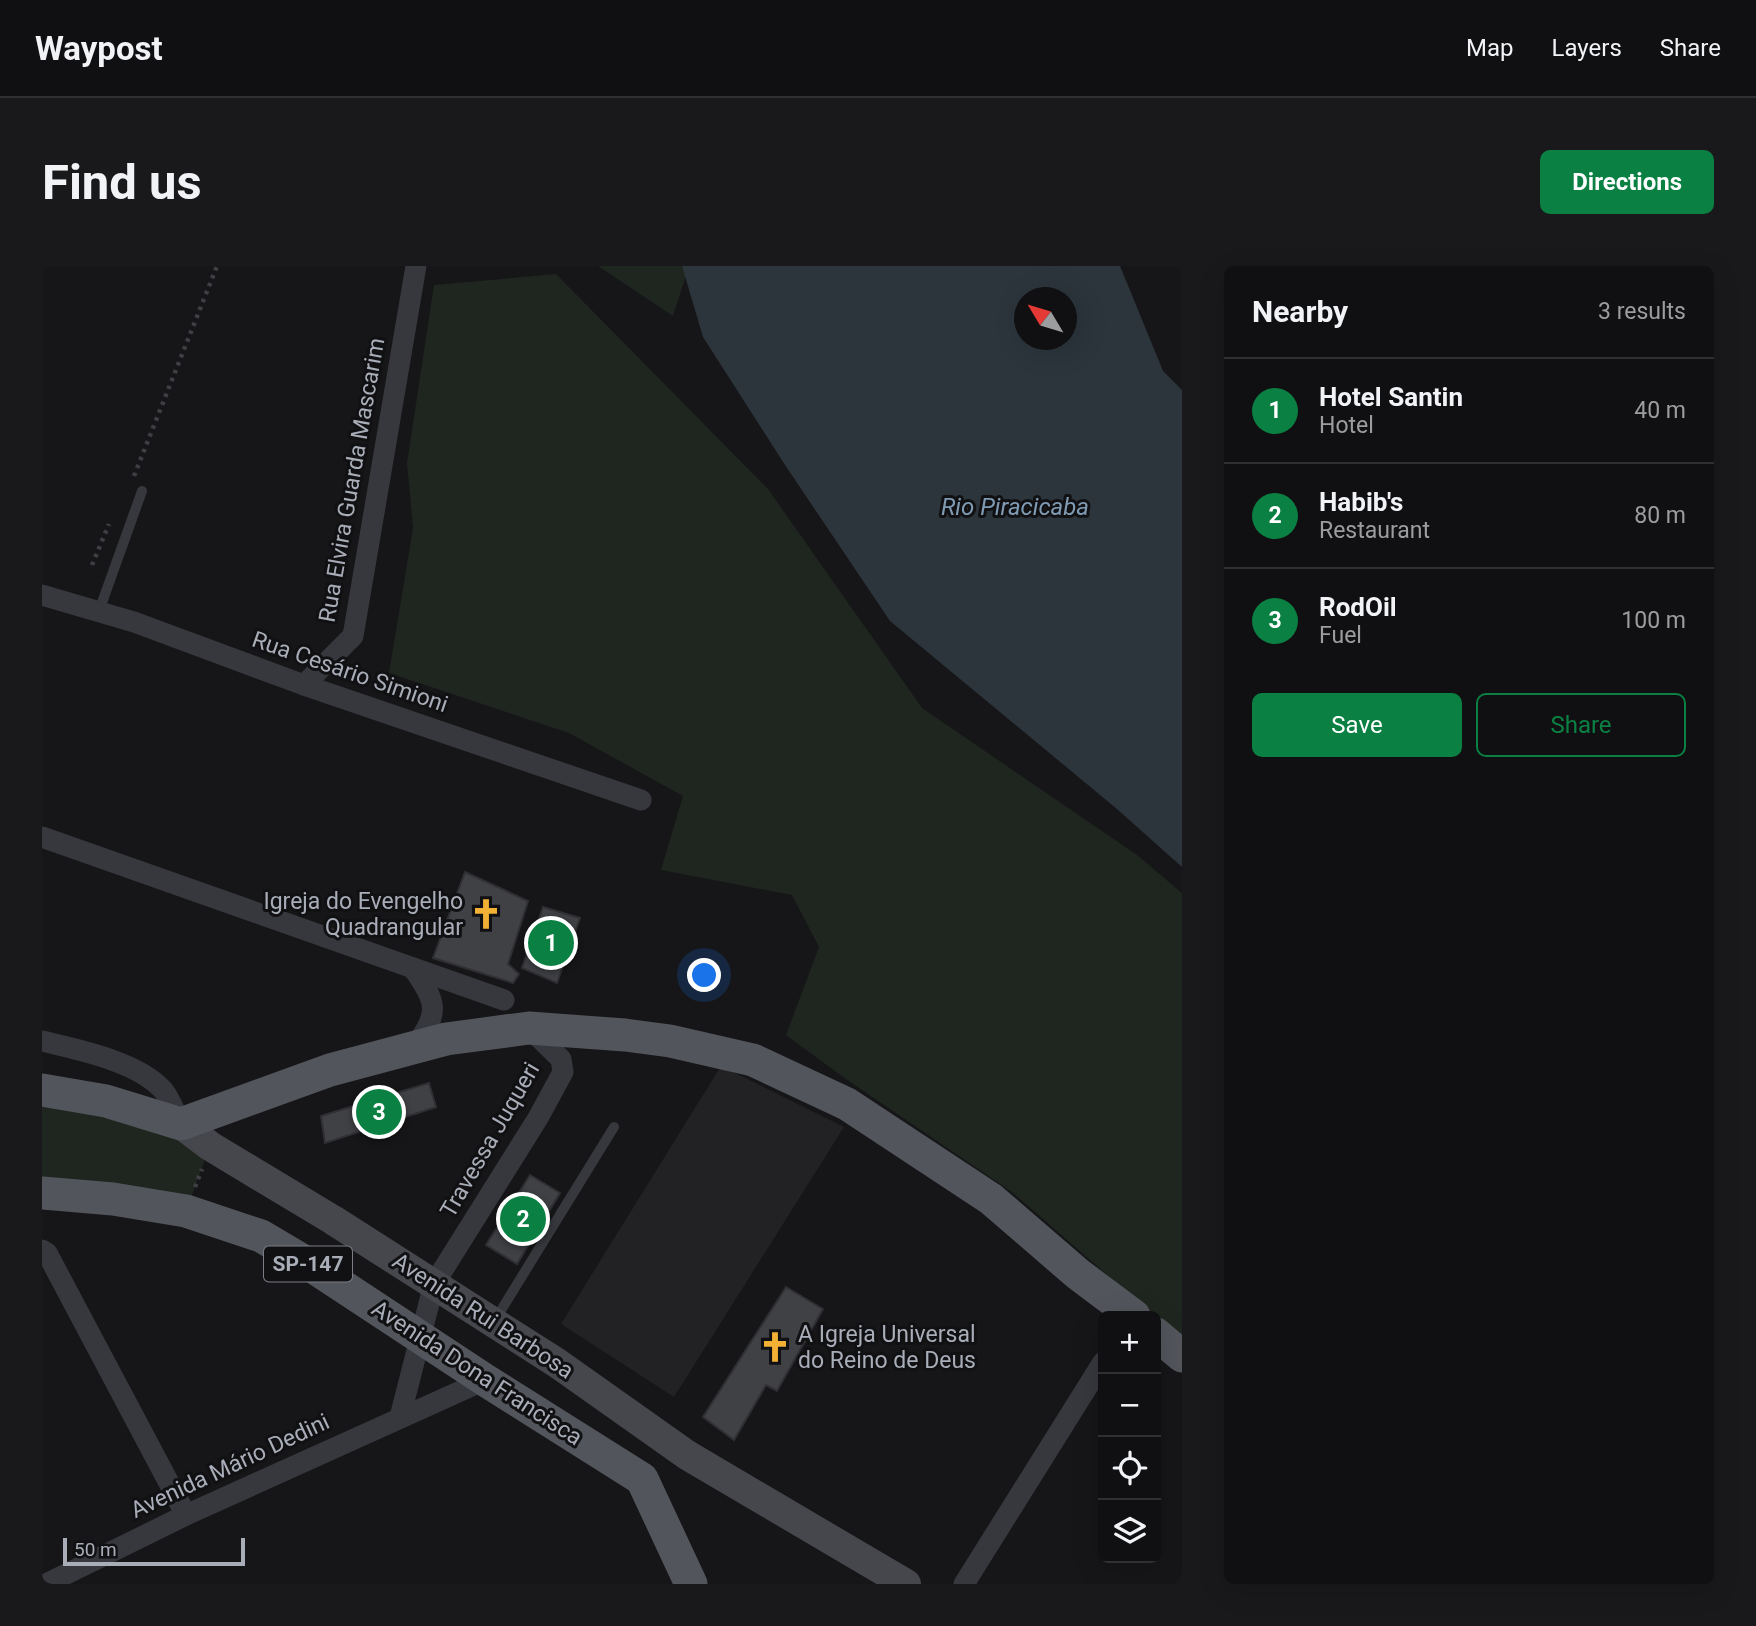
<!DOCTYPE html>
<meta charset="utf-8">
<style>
body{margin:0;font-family:Roboto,sans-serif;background:#19191b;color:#f1f3f6}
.controls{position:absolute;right:21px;bottom:21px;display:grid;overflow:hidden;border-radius:10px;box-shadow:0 7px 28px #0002}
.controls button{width:63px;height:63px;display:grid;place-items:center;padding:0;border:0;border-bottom:2px solid #303032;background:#101012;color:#f1f3f6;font:35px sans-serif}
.compass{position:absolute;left:972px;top:21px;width:63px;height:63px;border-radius:50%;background:#101012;box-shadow:0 7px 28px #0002;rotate:308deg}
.scale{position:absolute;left:21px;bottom:18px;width:182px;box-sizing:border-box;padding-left:7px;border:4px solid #a8adb8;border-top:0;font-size:19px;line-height:24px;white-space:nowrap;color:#a8adb8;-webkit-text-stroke:5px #111113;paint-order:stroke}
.you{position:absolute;left:663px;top:710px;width:24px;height:24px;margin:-18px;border:5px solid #fff;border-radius:50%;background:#1a73e8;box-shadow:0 0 0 10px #1a73e833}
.badge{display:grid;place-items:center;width:46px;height:46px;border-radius:50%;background:#0b8043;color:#fff;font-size:23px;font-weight:700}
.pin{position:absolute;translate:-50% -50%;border:4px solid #fff;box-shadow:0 2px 7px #0006}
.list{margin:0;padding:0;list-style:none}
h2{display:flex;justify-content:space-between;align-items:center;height:91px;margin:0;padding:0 28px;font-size:30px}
h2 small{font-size:23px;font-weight:400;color:#9c9d9f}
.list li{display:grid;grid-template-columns:46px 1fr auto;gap:21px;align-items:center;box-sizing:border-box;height:105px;padding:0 28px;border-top:2px solid #303032}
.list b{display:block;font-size:26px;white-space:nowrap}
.list p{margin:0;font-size:23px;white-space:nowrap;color:#9c9d9f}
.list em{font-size:23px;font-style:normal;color:#9c9d9f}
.actions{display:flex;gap:14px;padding:21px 28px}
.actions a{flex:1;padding:16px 0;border:2px solid #0b8043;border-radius:10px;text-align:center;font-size:24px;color:#0b8043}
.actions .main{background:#0b8043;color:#fff}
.icon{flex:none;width:38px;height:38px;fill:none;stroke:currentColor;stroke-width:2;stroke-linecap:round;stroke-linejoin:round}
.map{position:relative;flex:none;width:1140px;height:1318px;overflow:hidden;border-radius:10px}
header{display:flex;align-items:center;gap:42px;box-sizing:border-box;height:98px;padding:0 35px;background:#101012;border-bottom:2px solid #303032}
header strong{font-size:33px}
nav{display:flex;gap:38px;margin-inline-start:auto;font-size:24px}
.intro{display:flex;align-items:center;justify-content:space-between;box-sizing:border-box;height:168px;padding:0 42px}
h1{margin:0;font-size:49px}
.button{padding:18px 32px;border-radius:10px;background:#0b8043;color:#fff;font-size:24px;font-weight:700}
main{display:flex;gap:42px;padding:0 42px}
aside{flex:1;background:#101012;border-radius:10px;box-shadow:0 7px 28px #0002}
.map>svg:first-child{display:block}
.built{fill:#222225}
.green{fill:#1e261f}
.water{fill:#2c353c;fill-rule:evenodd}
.building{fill:#404145;stroke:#303034;stroke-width:2}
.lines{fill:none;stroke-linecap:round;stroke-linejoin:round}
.path{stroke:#3d3f44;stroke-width:4.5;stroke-dasharray:3.5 5;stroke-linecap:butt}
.service{stroke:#37383d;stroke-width:10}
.minor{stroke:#37383d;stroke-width:21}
.secondary{stroke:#45474d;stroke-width:30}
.primary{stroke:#53555c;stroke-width:33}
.labels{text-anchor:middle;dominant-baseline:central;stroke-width:6;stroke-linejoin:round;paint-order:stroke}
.shield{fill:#111113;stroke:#7b7e86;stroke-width:2}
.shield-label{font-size:21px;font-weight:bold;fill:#a8adb8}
.street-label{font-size:23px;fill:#a8adb8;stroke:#111113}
.poi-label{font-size:23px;fill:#a8adb8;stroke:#111113;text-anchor:end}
.water-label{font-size:24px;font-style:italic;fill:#7f9bb3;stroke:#111113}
</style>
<header>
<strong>Waypost</strong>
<nav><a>Map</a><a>Layers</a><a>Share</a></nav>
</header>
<div class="intro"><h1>Find us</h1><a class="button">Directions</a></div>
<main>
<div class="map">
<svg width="1140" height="1318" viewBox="0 0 1140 1318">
<rect width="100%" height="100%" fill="#161618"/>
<polygon class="built" points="679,800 802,861 632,1131 519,1058"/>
<g class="green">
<polygon points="556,0 647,0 631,50"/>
<polygon points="514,8 726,223 880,442 1095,589 1140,627 1140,1074 970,926 801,811 744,769 777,681 750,629 619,604 641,530 527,467 347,407 371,262 365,197 392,19"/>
<polygon points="0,824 168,880 144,945 0,928"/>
</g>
<path class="water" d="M640,0H1078L1121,105L1140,124V601L1075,543L848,355L743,199L661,71ZM982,32H1024V74H982Z"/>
<g class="building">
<polygon points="423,606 486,635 466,698 477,708 471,717 391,692"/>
<polygon points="501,641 538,652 515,717 480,702"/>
<polygon points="387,817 394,841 283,877 279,850"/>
<polygon points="488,909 518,927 475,998 444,979"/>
<polygon points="744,1021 781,1043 735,1125 724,1119 692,1174 661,1151"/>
</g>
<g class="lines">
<g class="path">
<polyline points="92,210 175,0"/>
<polyline points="50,299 67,258"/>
<polyline points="153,921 160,903"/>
</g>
<g class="service">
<polyline points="57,345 100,225"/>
<polyline points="453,1054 572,861"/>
</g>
<g class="minor">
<polyline points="0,329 92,356 262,419 599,534"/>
<polyline points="262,419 311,370 374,0"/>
<polyline points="0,571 462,734"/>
<path d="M371,702C395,737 398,745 373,781"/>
<path d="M0,775C36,784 95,795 121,824C129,833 133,848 139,858"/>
<polyline points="0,984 5,987 144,1249"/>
<polyline points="358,1151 392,1018 496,852 521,806 519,793 487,762"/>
<polyline points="4,1318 144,1249 443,1114"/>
<polyline points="922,1318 1061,1096"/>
</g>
<polyline class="secondary" points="139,858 168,880 291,954 515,1097 645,1189 864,1318"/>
<g class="primary">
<polyline points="0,824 64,835 139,858 288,804 404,773 487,762 583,769 628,775 711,794 805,838 949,933 1036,1008 1092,1050"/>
<polyline points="0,927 71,933 144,945 219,970 273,1002 443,1114 600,1213 649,1318"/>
<polyline points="1114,1068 1140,1090"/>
</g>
</g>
<defs>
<symbol id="church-bare" viewBox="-9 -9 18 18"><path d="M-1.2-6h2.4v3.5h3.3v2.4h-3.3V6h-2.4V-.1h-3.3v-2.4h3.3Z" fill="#f2b134" stroke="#111113" stroke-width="2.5" paint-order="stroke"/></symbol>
</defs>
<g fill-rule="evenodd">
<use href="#church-bare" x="422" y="626" width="44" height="44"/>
<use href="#church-bare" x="711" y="1059" width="44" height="44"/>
</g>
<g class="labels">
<rect class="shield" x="222" y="980.5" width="88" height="35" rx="5"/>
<g class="shield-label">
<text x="266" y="998">SP-147</text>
</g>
<g class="street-label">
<text transform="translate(310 214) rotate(-80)">Rua Elvira Guarda Mascarim</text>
<text transform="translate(308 406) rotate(19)">Rua Cesário Simioni</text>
<text transform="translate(448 874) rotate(-60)">Travessa Juqueri</text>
<text transform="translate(441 1050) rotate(33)">Avenida Rui Barbosa</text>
<text transform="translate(435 1107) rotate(33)">Avenida Dona Francisca</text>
<text transform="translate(188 1200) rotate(-25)">Avenida Mário Dedini</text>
</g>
<g class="poi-label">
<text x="421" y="635">Igreja do Evengelho<tspan x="421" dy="26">Quadrangular</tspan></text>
<text x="756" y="1068" text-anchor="start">A Igreja Universal<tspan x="756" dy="26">do Reino de Deus</tspan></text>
</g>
<g class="water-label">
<text x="973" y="241">Rio Piracicaba</text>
</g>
</g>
</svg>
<div class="controls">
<button>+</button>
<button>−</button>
<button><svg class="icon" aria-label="locate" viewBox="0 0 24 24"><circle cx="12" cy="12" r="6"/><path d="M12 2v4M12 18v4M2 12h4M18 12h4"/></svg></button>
<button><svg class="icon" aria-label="layers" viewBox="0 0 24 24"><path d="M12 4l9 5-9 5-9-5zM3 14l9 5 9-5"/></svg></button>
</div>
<svg class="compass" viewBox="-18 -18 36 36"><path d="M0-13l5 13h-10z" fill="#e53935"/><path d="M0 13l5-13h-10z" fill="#9c9d9f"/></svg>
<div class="scale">50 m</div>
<div class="you"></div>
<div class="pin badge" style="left:509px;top:677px">1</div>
<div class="pin badge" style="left:481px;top:953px">2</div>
<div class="pin badge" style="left:337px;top:846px">3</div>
</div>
<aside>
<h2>Nearby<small>3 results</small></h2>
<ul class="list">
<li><span class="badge">1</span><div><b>Hotel Santin</b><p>Hotel</p></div><em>40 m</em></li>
<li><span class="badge">2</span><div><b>Habib's</b><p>Restaurant</p></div><em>80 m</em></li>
<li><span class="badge">3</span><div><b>RodOil</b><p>Fuel</p></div><em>100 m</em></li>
</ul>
<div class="actions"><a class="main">Save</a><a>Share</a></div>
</aside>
</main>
